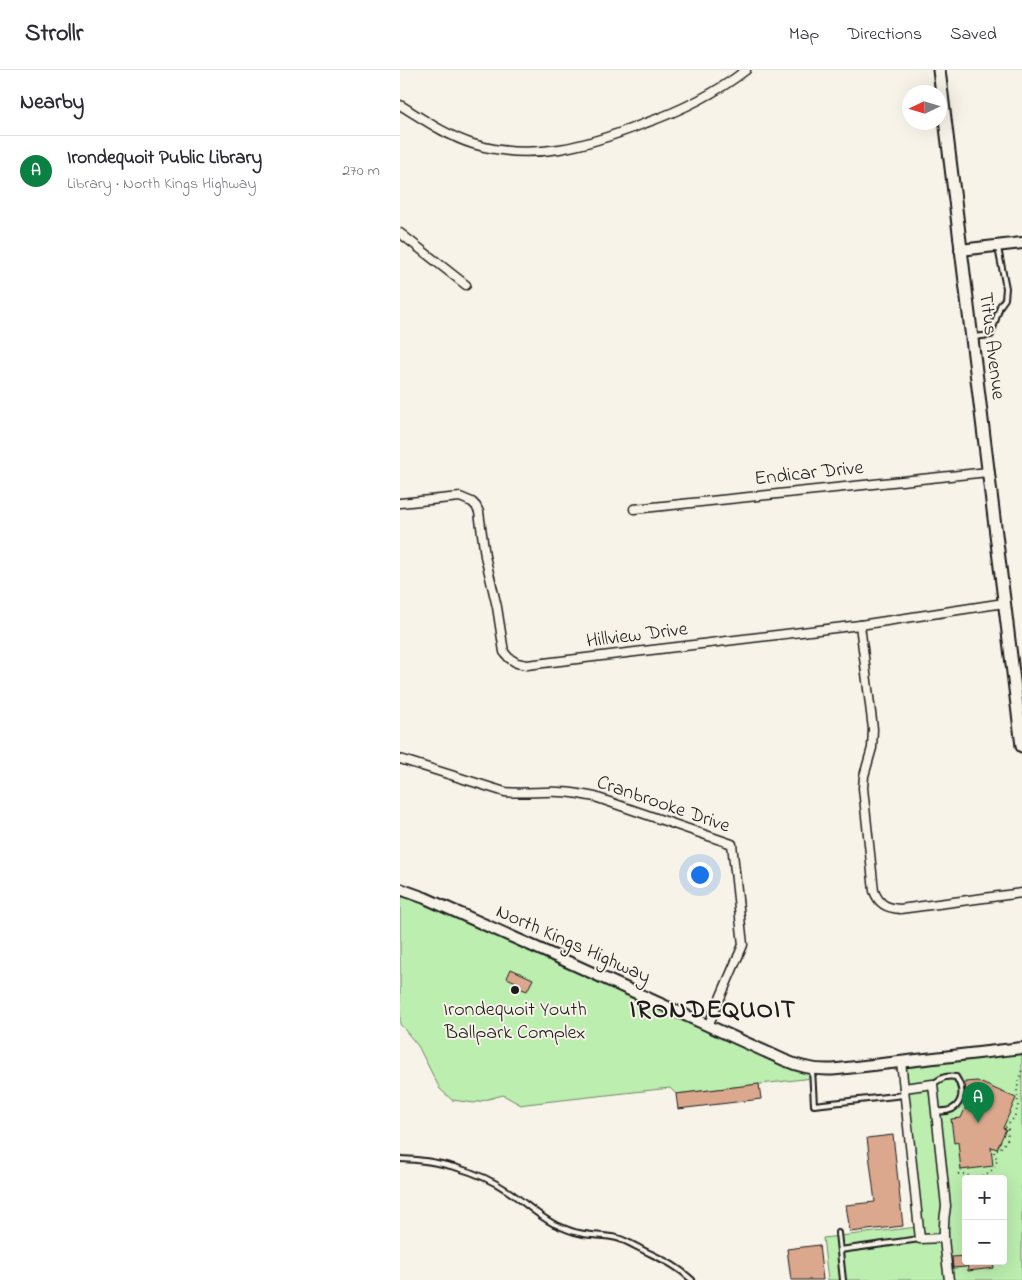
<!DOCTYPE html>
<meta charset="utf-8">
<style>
body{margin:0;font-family:"Indie Flower",sans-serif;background:#f7f7f7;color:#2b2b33}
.controls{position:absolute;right:15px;bottom:15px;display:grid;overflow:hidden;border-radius:5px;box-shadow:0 5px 20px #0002}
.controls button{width:45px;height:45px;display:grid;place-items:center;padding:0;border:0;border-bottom:1px solid #e1e1e2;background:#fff;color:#2b2b33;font:25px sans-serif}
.compass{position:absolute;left:502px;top:15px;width:45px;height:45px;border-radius:50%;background:#fff;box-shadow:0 5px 20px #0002;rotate:266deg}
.you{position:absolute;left:299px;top:804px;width:18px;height:18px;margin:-12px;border:4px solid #fff;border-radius:50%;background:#1a73e8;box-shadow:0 0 0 8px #1a73e833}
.badge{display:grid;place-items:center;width:32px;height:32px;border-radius:50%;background:#0b8043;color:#fff;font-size:16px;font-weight:700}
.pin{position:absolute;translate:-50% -41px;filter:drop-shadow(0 1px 2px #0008)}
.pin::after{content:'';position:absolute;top:26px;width:18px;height:15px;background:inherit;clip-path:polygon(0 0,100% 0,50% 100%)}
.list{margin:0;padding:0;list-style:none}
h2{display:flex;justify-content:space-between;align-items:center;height:65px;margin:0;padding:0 20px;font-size:21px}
h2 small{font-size:16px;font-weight:400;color:#7c7c81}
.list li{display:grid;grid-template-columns:32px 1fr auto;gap:15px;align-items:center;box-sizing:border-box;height:70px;padding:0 20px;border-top:1px solid #e1e1e2}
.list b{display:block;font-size:19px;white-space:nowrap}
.list p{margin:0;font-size:16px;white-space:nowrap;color:#7c7c81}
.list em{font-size:16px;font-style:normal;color:#7c7c81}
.map{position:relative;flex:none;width:622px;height:1210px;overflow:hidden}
header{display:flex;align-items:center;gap:30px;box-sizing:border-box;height:70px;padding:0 25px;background:#fff;border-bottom:1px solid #e1e1e2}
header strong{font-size:24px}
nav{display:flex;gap:28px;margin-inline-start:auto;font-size:18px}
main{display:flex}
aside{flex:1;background:#fff}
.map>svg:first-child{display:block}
.green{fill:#bbeeaf;stroke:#6c8566;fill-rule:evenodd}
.building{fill:#dba88e;stroke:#1c1c1c}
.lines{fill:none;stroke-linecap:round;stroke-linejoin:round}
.service-casing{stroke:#1c1c1c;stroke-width:8}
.minor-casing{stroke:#1c1c1c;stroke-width:11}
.tertiary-casing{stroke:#1c1c1c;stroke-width:14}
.secondary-casing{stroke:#1c1c1c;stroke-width:15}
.path{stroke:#1c1c1c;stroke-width:2;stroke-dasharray:1 4;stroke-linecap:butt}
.service{stroke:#f7f3e8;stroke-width:4}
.minor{stroke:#f7f3e8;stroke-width:8}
.tertiary{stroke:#f7f3e8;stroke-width:10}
.secondary{stroke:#f7f3e8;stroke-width:11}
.poi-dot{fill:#1c1c1c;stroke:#f7f3e8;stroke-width:2}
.labels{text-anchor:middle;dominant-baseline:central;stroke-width:4;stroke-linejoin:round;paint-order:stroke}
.street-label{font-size:20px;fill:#1c1c1c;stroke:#f7f3e8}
.poi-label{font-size:20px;fill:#1c1c1c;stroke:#f7f3e8}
.district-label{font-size:25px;font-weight:bold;letter-spacing:1px;fill:#1c1c1c;stroke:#f7f3e8}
</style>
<header>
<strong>Strollr</strong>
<nav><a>Map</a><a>Directions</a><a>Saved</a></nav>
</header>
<main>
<aside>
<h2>Nearby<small></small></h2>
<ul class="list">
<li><span class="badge">A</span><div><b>Irondequoit Public Library</b><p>Library · North Kings Highway</p></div><em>270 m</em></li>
</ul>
</aside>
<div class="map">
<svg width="622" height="1210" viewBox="0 0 622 1210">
<rect width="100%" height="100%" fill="#f7f3e8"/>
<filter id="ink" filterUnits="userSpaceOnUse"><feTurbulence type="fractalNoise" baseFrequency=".02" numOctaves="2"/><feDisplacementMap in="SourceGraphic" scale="10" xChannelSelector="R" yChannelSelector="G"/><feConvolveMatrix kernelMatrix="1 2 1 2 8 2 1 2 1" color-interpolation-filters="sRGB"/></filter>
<g filter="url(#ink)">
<g class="green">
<polygon points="5,821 409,998 412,1008 276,1024 270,1018 126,1034 121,1035 103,1025 74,1033 52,1030 40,1019 18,976 0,954 0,831"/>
<path d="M622,978V1210H428L423,1168L518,1157L500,992ZM566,1109H603V1191H566Z"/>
</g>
<g class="building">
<polygon points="111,899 133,909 127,921 114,916 116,912 107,908"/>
<polygon points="577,1011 616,1028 603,1058 606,1059 597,1079 591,1077 593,1096 561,1100 558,1072 554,1073 551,1049 561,1048 571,1026 566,1024 565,1012"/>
<polygon points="359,1014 361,1029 278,1039 276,1024"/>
<polygon points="493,1065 503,1156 450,1162 446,1135 475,1132 467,1068"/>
<polygon points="419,1175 423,1210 391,1210 387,1179"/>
<polygon points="566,1186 566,1197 553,1198 552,1187"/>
<polygon points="567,1191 593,1191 594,1198 568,1201"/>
</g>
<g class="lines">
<defs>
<g id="service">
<polyline points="574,267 591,265 600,236 605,229 606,218 598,178"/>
<polyline points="412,999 414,1035 504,1025"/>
<path d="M533,1014C541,1008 546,1005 556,1007C568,1026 559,1044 536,1041"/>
<path d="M0,1089C37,1090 77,1100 108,1121C123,1131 137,1145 154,1154C162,1157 171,1162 179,1163C191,1166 204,1165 217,1168C225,1170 233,1175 241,1179C261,1189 275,1194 292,1210"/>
<polyline points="438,1163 443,1210"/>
<polyline points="440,1180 520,1169"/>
</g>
<g id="minor">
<path d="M0,35C23,49 47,66 73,74C133,92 187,76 243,54C280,41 315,24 346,0"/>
<polyline points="0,163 66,215"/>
<polyline points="0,433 60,427 72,432 76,436 79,442 85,486 97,537 104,582 109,588 117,593 127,595 460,555 604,533"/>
<polyline points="234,439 588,402"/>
<path d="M460,555L473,659L472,678L464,706L463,718L474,821C479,834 486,838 500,839L622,823"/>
<path d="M0,689L105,722C123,724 141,721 160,722C172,722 183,725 195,727L332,774L343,875L308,956"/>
<polyline points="501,991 520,1169 543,1168"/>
<path d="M504,1018L533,1014L546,1136C541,1163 546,1184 549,1210"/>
</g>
<g id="tertiary">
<polyline points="560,180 622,173"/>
<path d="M0,819L25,828L155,886L384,990C402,998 419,1001 438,999L622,978"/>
</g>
<polyline id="secondary" points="539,0 622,676"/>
</defs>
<use href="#service" class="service-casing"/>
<use href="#minor" class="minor-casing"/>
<use href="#tertiary" class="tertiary-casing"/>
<use href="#secondary" class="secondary-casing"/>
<path class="path" d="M558,1104C564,1103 567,1106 573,1107C586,1108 603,1096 594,1083L595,1080H599L607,1070L608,1059L605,1058L614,1048L618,1037L617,1019L622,999"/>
<use href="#service" class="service"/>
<use href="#minor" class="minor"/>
<use href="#tertiary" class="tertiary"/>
<use href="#secondary" class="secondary"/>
</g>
</g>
<circle class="poi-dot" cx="115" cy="920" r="5"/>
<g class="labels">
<g class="street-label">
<text transform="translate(591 276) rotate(83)">Titus Avenue</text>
<text transform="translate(409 404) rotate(-6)">Endicar Drive</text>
<text transform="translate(237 566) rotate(-7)">Hillview Drive</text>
<text transform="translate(263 735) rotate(19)">Cranbrooke Drive</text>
<text transform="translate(173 875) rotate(24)">North Kings Highway</text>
</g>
<g class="poi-label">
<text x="115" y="940">Irondequoit Youth<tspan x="115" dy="23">Ballpark Complex</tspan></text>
</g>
<g class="district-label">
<text x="313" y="941">IRONDEQUOIT</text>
</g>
</g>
</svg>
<div class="controls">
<button>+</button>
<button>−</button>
</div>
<svg class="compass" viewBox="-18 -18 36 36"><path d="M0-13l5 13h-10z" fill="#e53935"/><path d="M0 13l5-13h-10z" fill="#7c7c81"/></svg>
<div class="you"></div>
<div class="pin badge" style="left:578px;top:1053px">A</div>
</div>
</main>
